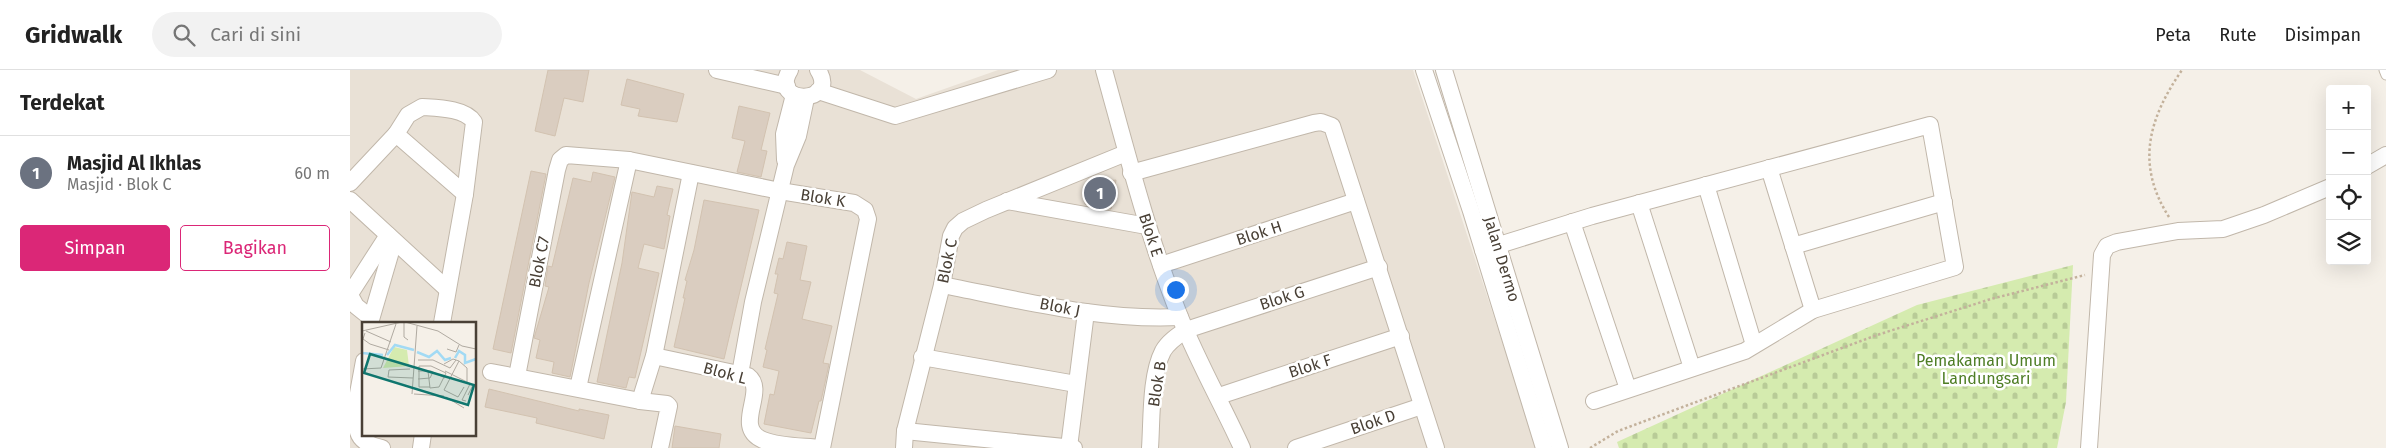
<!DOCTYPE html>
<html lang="id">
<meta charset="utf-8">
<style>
body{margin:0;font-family:"Fira Sans",sans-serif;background:#f2f2f2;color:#222}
.controls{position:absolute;right:15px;top:15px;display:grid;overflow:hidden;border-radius:5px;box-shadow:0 5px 20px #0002}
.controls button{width:45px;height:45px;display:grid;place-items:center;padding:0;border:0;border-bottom:1px solid #e0e0e0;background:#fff;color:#222;font:25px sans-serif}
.you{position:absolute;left:825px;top:219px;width:18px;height:18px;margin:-12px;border:4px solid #fff;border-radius:50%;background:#1a73e8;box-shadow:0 0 0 8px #1a73e833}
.badge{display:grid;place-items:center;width:32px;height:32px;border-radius:50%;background:#db2777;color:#fff;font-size:16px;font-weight:700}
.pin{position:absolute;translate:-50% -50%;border:2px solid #fff;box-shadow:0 1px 5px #0006}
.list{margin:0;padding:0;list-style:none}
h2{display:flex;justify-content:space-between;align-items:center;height:65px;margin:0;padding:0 20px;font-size:21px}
h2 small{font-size:16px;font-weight:400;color:#767676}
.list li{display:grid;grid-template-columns:32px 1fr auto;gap:15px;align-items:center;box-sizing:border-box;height:75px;padding:0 20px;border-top:1px solid #e0e0e0}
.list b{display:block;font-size:19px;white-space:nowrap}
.list p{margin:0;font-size:16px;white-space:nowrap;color:#767676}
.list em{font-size:16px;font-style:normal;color:#767676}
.actions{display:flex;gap:10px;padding:15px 20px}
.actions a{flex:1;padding:11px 0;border:1px solid #db2777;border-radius:5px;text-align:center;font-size:18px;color:#db2777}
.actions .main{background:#db2777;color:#fff}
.icon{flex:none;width:28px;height:28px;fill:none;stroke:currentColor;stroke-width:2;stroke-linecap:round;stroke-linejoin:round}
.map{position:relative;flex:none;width:2036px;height:378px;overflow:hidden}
header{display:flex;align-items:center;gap:30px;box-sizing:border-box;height:70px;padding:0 25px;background:#fff;border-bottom:1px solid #e0e0e0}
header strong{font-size:24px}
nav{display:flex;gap:28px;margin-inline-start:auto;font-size:18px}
.search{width:350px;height:45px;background:#f2f2f2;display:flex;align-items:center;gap:12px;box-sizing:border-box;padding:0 18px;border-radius:28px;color:#767676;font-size:19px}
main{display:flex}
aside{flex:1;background:#fff}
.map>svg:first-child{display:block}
.residential{fill:#e9e1d6;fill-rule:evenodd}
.cemetery{fill:url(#cemetery-stones)}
.building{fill:#dacdc0;stroke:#d2c2b0}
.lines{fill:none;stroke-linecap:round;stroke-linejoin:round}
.lane-casing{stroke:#c1b7aa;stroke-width:11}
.street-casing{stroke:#c1b7aa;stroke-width:18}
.path{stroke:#c3b19b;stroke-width:2.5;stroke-dasharray:2.5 2.5;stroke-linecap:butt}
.lane{stroke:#fff;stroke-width:9}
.street{stroke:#fff;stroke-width:16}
.labels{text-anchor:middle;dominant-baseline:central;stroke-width:5;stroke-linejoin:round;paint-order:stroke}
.street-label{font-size:16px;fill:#494036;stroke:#fff}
.park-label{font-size:16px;fill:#4f7e26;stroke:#fff}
.inset-river{fill:none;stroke:#a2daf4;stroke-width:2.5}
.inset-road{fill:none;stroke:#b0aaa1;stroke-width:1}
.view{fill:#0f766e;fill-opacity:0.15;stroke:#0f766e;stroke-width:2.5}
.inset-edge{fill:none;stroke:#494036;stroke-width:2.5}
</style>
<header>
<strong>Gridwalk</strong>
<div class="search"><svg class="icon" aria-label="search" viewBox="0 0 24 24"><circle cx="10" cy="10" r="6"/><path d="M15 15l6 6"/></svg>Cari di sini</div>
<nav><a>Peta</a><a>Rute</a><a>Disimpan</a></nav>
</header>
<main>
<aside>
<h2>Terdekat<small></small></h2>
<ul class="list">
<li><span class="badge" style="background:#6b7280">1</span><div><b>Masjid Al Ikhlas</b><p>Masjid · Blok C</p></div><em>60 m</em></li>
</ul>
<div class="actions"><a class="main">Simpan</a><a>Bagikan</a></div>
</aside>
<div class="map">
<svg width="2036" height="378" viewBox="0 0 2036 378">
<defs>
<pattern id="cemetery-stones" width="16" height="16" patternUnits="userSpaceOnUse" patternTransform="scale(1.25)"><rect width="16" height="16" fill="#d5ebaf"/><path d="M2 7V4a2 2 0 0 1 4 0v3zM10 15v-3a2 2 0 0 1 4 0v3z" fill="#b8cb97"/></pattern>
</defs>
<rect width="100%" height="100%" fill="#f5f0e8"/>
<path class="residential" d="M0,0H510L566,29L648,0H1063L1187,378H0ZM14,253H125V364H14Z"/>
<polygon class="cemetery" points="1723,195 1716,332 1707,378 1269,378 1267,372 1567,235"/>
<g class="building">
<polygon points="198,0 239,0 233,32 214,28 205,66 185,61"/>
<polygon points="277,9 334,24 327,52 288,46 290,39 271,35"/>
<polygon points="389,36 420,43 411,80 417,81 411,107 387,102 395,71 382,68"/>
<polygon points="181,101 196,104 161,283 143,279"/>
<polygon points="243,102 265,107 239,213 220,307 202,303 204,292 186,288 190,270 184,268 199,217 195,216 198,196 202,197 223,108 241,112"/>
<polygon points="766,110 761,139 735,134 737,113"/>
<polygon points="307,116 323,119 317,145 320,146 314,179 294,174 288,198 309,203 285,308 279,307 276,318 247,312 272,193 282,122 304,127"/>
<polygon points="354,130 409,140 374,289 324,277 335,228 333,228 337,211 335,210 344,180"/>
<polygon points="437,172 457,176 450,210 461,212 452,249 482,256 473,293 479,294 471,331 469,331 461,363 414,354 420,324 424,325 429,301 413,297 417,280 415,279 428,224 424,223 428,204 425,204 429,188 433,189"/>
<polygon points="139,319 229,341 229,339 259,345 254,369 186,353 187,348 135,337"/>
<polygon points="325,356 371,364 369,378 322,378"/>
</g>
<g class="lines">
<defs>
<polyline id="lane" points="2034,0 2036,5"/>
<g id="street">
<polyline points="367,0 437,16"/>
<path d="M440,0C418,36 490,35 468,0"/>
<path d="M754,0C777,83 798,167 830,247C848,292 872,334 892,378"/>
<polyline points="1074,0 1121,141 1194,378"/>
<polyline points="1094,0 1210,378"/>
<polyline points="468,21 545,46 698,0"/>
<path d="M46,64L58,45L72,37C87,38 115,38 124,52L115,124L92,253"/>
<polyline points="435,90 434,64 444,25"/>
<polyline points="2017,96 2036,85"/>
<polyline points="1419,98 1463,240"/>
<polyline points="781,103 964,53 971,52 982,56 1086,378"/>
<polyline points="0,113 46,64 115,124"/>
<polyline points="1356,115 1404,275"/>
<polyline points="0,130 97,219"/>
<polyline points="657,131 797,156"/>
<polyline points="1289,133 1342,298"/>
<polyline points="1222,152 1278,319"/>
<polyline points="1443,176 1594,132"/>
<polyline points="1133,180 1242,146 1580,55 1605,197 1463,240 1395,281 1244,331"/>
<polyline points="811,195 1006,131"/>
<path d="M592,215C670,230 750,251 830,247"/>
<polyline points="0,224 38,165"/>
<polyline points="0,225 6,236 21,248"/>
<polyline points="20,253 44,171"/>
<path d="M304,286L398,306C418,321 382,357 413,370C430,377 453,376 471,378"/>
<polyline points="572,287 726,314"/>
<path d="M14,291L7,329L8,362C11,372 22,376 32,378"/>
<polyline points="141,302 290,331 317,334 319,336 310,378"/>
<polyline points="390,304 403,232 436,95 448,66 456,28"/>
<polyline points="167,306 207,100 210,90 216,85 279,90 430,121 504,133 515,140 518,149 472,378"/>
<polyline points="228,318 279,90"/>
<polyline points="869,326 1051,266"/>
<polyline points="290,331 304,286 341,103"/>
<polyline points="555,361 724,378"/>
<polyline points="719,377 736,242"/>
<polyline points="71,378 73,364"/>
<polyline points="554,378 555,361 592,215 601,166 605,158 613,151 636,140 776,83"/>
<path d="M800,378C802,350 800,306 813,281C818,272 827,266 836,260L1029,197"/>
<polyline points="946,378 1072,336"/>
<polyline points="1739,378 1752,185 1757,176 1767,172 1828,161 1873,159 1914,145 1980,117"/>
</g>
</defs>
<use href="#lane" class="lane-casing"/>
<use href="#street" class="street-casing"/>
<g class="path">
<path d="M1819,147C1785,94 1799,48 1832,0"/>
<polyline points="1240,378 1268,361 1527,265 1641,229 1735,205"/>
</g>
<use href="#lane" class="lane"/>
<use href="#street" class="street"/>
</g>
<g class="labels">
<g class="street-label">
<text transform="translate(473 128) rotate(9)">Blok K</text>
<text transform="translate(909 163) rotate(-18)">Blok H</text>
<text transform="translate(801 165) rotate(72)">Blok E</text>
<text transform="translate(1152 189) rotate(73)">Jalan Dermo</text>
<text transform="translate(597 191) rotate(-78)">Blok C</text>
<text transform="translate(189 192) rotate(-79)">Blok C7</text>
<text transform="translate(932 228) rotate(-18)">Blok G</text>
<text transform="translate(710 237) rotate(11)">Blok J</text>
<text transform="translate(960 296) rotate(-18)">Blok F</text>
<text transform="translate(375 303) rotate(15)">Blok L</text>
<text transform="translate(807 314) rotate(-81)">Blok B</text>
<text transform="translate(1023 352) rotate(-19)">Blok D</text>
</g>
<g class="park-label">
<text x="1636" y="290">Pemakaman Umum<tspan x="1636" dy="18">Landungsari</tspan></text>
</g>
</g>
<g transform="translate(12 252)">
<rect width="114" height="114" fill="#f5f0e8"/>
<path d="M32,25L45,28L47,44L21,46Z" fill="#d5ebaf"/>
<path class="inset-river" d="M55,30L67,35L75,29L83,38L89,36M0,31L21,33M25,33L33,23L52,28M93,36L97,29L103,33V41L114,37"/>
<path class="inset-road" d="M42,0V15L46,18M43,0L76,9L100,24L114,27M0,9L40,0M4,9L29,20M3,11L1,17L8,22L27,28M85,27L94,30L97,23M56,38H71L88,46L94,38M97,39L82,68L96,75L102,65M82,42L91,37L97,39L105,46V60M0,47L19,46L34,2M48,47L27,48L26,55L51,56M56,49H69L83,56M66,49L68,66M83,49L111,63L106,73M56,57L68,56L71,50M68,66L77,65L84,51L69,44H57V65H68M50,72L55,4M52,72L82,74M84,75L102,86M104,79L100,78L108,62"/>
<path class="view" d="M8,32L112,63L106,83L2,51Z"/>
<rect width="114" height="114" class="inset-edge"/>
</g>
</svg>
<div class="controls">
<button>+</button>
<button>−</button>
<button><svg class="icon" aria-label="locate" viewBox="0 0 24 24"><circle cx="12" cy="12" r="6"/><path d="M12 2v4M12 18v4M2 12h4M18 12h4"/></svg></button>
<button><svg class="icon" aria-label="layers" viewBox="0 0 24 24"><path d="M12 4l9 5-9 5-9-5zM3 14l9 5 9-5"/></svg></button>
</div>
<div class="you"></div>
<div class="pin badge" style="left:750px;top:123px;background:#6b7280">1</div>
</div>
</main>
